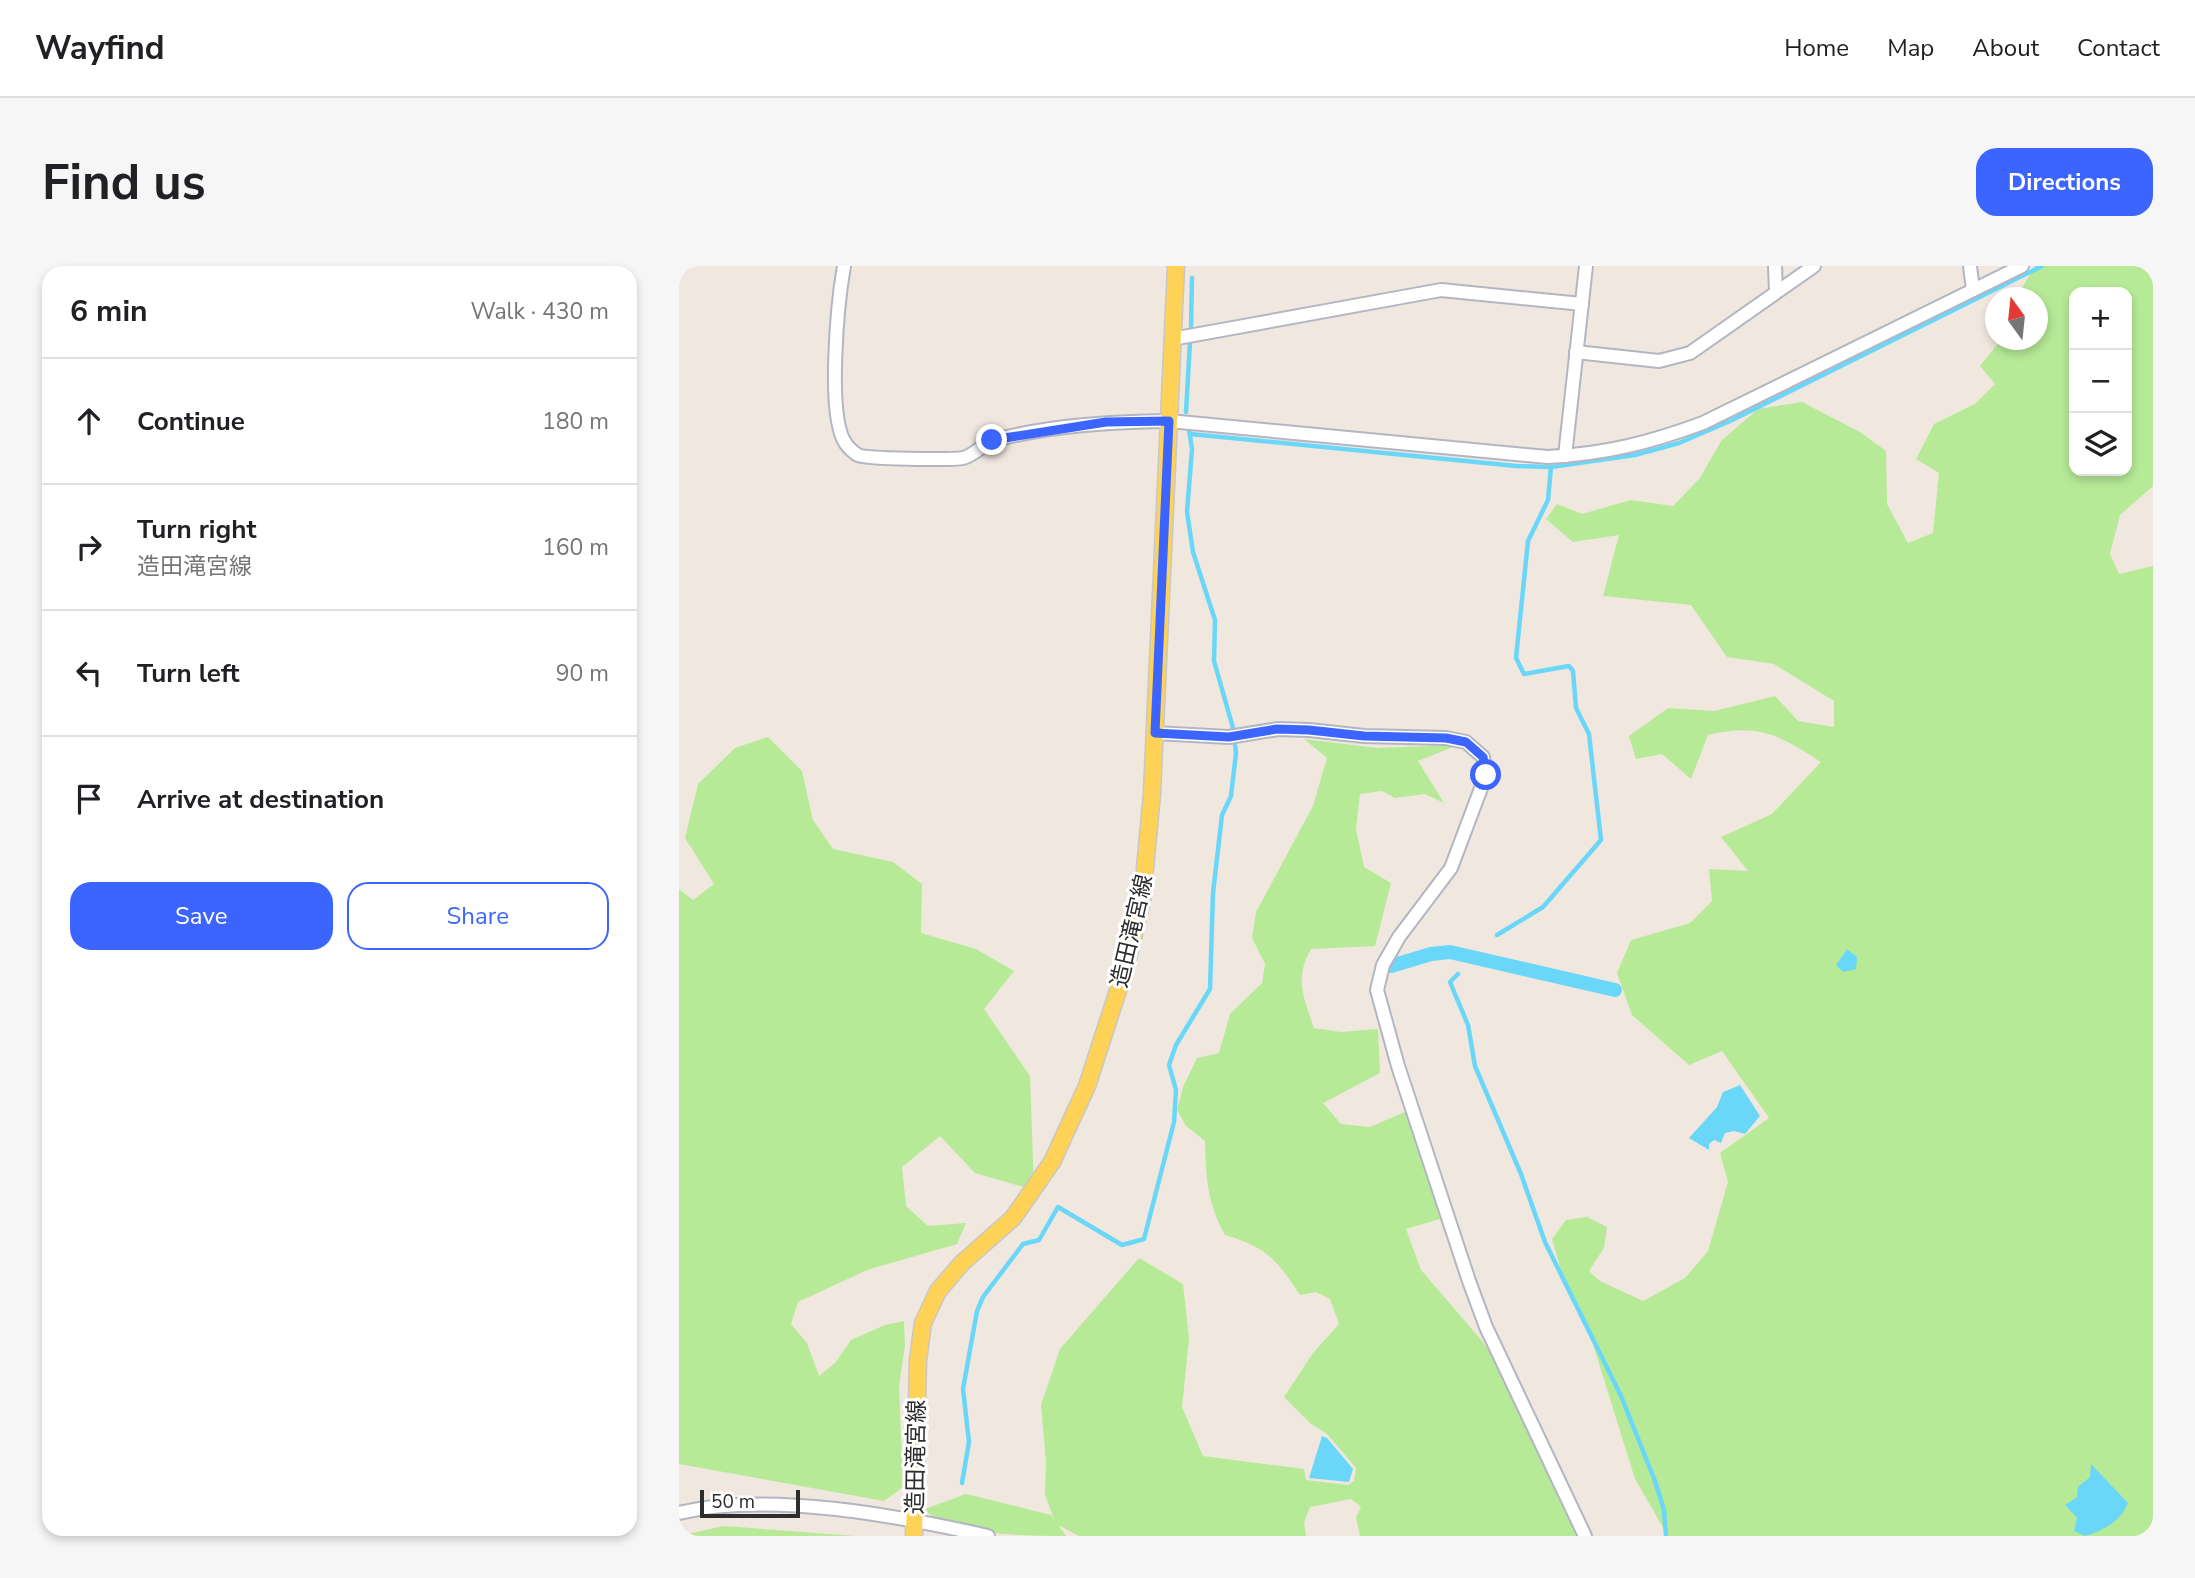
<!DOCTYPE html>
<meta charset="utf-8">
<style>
body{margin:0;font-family:"Nunito Sans","Noto Sans JP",sans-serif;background:#f6f6f6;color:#202124}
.controls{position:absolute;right:21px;top:21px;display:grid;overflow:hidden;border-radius:14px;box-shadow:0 4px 10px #0003}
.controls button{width:63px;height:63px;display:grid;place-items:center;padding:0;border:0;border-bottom:2px solid #e0e0e0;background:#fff;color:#202124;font:35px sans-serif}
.compass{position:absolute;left:1306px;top:21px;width:63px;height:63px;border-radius:50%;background:#fff;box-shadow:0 4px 10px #0003;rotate:345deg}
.scale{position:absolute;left:21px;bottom:18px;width:100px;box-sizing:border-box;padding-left:7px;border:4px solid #2d2d2d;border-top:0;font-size:19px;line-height:24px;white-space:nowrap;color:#2d2d2d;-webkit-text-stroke:5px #fff;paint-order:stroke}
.stop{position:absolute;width:21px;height:21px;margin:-16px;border:5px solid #3c65ff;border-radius:50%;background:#fff}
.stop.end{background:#3c65ff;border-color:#fff;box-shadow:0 2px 7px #0008}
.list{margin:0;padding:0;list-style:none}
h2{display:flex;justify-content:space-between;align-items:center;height:91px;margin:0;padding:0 28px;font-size:30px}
h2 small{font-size:23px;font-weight:400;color:#757577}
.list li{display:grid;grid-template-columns:46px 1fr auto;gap:21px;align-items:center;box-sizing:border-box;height:126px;padding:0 28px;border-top:2px solid #e0e0e0}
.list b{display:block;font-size:26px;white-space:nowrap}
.list p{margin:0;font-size:23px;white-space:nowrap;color:#757577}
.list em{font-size:23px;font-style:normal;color:#757577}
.actions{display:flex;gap:14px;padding:21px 28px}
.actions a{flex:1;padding:16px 0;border:2px solid #3c65ff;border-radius:21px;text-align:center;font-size:24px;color:#3c65ff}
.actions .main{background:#3c65ff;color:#fff}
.icon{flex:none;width:38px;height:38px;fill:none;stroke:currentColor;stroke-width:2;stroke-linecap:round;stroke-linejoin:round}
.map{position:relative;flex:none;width:1474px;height:1270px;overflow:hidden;border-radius:21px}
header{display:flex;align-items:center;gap:42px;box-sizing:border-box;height:98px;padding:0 35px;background:#fff;border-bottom:2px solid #e0e0e0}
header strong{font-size:33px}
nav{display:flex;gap:38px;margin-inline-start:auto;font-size:24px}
.intro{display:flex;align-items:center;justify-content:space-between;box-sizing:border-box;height:168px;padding:0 42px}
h1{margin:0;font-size:49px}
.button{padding:18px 32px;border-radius:21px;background:#3c65ff;color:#fff;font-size:24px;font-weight:700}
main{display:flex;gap:42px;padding:0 42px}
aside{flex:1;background:#fff;border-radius:21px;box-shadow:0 4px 10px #0003}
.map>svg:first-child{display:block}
.green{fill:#b6ea97;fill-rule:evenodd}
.water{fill:#6ad7f9}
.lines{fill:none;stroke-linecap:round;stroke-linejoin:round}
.stream{stroke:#6ad7f9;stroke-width:4.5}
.canal{stroke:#6ad7f9;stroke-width:14}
.minor-casing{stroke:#b3b6c2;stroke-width:16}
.major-casing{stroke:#c8c8c8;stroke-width:19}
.minor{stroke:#fff;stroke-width:12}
.major{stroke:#fdd257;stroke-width:16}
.route{stroke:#3c65ff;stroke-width:9}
.labels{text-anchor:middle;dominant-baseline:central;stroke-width:6;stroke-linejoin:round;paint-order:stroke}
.street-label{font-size:23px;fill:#2d2d2d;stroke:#fff}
</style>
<header>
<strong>Wayfind</strong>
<nav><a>Home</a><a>Map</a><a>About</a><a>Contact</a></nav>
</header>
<div class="intro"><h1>Find us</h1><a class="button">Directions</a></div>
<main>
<aside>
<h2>6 min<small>Walk · 430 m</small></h2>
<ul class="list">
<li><svg class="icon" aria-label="ahead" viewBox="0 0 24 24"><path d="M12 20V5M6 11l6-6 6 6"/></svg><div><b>Continue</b></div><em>180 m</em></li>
<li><svg class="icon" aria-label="right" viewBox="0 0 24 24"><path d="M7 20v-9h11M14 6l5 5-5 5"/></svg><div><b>Turn right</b><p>造田滝宮線</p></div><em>160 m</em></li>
<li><svg class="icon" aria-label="left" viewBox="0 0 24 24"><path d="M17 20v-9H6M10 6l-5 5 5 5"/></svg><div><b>Turn left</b></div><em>90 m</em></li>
<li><svg class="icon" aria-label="arrive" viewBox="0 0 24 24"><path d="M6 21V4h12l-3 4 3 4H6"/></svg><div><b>Arrive at destination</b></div></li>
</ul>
<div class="actions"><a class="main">Save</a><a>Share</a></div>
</aside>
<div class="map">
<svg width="1474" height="1270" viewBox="0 0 1474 1270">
<rect width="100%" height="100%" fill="#f0e8df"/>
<g class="green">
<path d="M1356,0H1474V220L1441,249L1431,288L1440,308L1474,300V1263L1460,1270H989L956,1213L908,1059L887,1021L873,973L887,954L908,951L928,961L925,982L910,1005L921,1015L964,1035L1006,1012L1029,985L1049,916L1041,887L1090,852L1043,785L1010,799L953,749L938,707L952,674L1011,657L1033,635L1030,603L1069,605L1042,571L1093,548L1142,496C1101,469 1079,457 1029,469L1012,513L983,488L957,493L950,470L989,442L1035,445L1096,430L1119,455L1155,461V435L1095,398L1048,391L1012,339L924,330L940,269L894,276L867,253L878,238L903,248L952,234L994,240L1021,212L1042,175L1079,143L1123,136L1181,166L1207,185L1208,238L1229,277L1254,267L1260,207L1237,193L1255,158L1296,138L1316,118L1301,100L1322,74H1358V32L1342,31L1344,20ZM1395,26H1448V205H1395Z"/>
<polygon points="89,471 123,505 134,554 154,583 214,596 243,618 242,667 297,683 335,705 305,743 351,810 355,924 296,907 261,870 223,901 227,940 249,960 287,957 278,978 188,1004 119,1036 112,1058 128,1077 140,1110 157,1096 172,1074 206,1059 225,1055 226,1079 220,1120 224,1221 205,1235 0,1198 0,623 14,634 35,618 6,572 19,518 56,482"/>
<path d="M625,473L698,482L779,479L739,495L765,537L746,528L716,532L703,525L681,528L677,563L685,601L712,617L696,680L632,683C615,712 625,733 635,762L662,766L699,763L701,807L644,837L662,858L691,861L728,845L761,953L727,963L742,1004L804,1076L824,1106L898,1270H681L677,1251L682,1241L672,1233L631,1241L625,1256L627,1270H400L377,1258L366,1229L367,1196L362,1139L381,1083L460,992L504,1018L510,1073L503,1141L524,1190L625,1203L627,1214L669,1219L675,1215L677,1202L648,1168L631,1157L605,1131L634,1087L660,1058L651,1033L637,1026L621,1029C597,993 589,982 546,969C528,936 527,912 526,875L507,860L498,844L504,821L518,792L540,787L551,748L583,717L586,698L573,672L577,646L634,540L648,492Z"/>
<path d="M287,1228L372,1249L387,1270C356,1270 263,1270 246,1243Z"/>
<polygon points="45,1260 177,1270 0,1270"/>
</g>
<g class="water">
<polygon points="1168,683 1178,691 1177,703 1164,706 1157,699"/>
<polygon points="1061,819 1081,850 1066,868 1055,865 1046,867 1042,877 1035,874 1030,878 1030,884 1010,872 1038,841 1044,826"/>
<polygon points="643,1170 648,1172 674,1203 670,1216 630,1212"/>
<path d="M1412,1198L1449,1237C1442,1255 1424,1265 1406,1270L1395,1265L1398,1252L1386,1239L1398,1231L1399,1221L1411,1211Z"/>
</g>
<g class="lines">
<g class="stream">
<polyline points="512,64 513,12"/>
<polyline points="507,146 511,76"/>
<polyline points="511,168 837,200 872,201 956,189 1000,177 1049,156 1363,0"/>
<polyline points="818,669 864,641 922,574 910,468 897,442 894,405 890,400 845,408 837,392 849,275 869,234 872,201"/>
<polyline points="779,708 771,716 789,759 796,800 842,908 866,976 942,1130 976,1215 985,1244 987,1270"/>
<polyline points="283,1217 290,1176 284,1123 298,1045 304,1031 344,978 360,974 379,941 443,979 465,973 495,856 497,824 490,799 497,779 531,723 534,627 543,549 552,530 557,487 554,462 535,395 536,354 514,286 508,246 513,183 510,164"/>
</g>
<polyline class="canal" points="712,700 752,688 771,686 936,724"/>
<defs>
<g id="minor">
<path d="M165,0C159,34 147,151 167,178C169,181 175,187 179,189C186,193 273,194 284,192C296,189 305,177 316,174C373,159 432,156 490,155L868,191C926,188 970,177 1024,157L1343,0"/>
<polyline points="1096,0 1097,26"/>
<polyline points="1291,0 1294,24"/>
<polyline points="493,73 762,24 903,38"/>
<polyline points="897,86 980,95 1011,87 1135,0"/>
<polyline points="886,190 907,0"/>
<polyline points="476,467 550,471 599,463 630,464 685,470 767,472 787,476 804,491 807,509 772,602 720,671 704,699 698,724 719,800 790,1015 807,1061 906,1270"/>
<path d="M0,1247C89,1225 220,1250 309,1270"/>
</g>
<polyline id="major" points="235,1270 239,1094 244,1057 259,1025 283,997 334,952 373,896 408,820 447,700 463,635 473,527 497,0"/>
</defs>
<use href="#minor" class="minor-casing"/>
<use href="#major" class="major-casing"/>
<use href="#minor" class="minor"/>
<use href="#major" class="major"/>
</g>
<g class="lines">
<polyline class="route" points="313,174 427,156 490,155 476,467 550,471 598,463 630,464 685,470 767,472 787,476 804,491 807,509"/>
</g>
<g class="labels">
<g class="street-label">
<text transform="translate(453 665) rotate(-77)">造田滝宮線</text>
<text transform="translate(237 1191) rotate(-89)">造田滝宮線</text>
</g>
</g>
</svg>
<div class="controls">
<button>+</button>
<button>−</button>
<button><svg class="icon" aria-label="layers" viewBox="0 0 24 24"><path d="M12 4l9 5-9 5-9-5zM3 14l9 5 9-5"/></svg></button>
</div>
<svg class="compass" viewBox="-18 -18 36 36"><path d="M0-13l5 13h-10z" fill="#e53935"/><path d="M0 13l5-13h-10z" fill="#757577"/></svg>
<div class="scale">50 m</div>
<div class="stop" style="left:807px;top:509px"></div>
<div class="stop end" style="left:313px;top:174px"></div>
</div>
</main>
